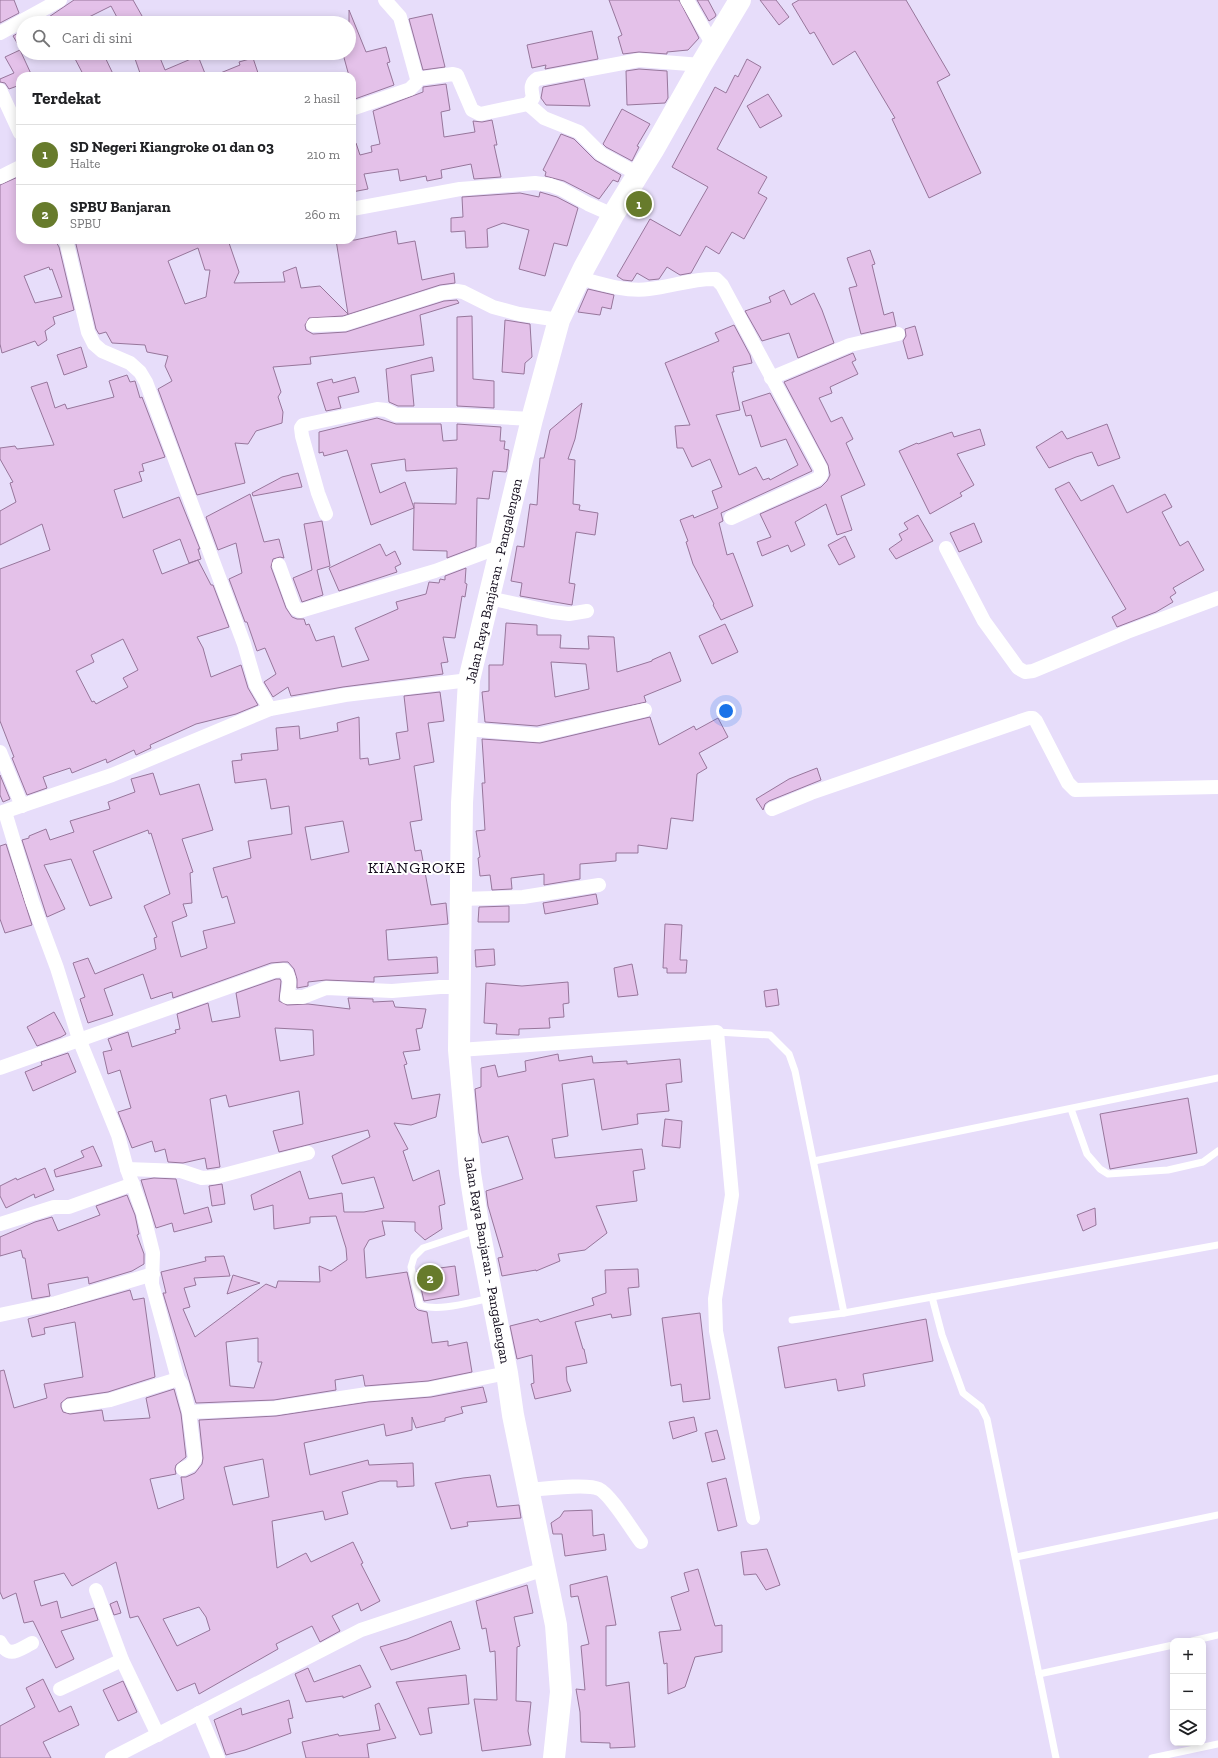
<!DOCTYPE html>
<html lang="id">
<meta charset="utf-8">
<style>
body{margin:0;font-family:"Zilla Slab",serif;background:#f2f2f2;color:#202124}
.controls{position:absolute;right:12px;bottom:12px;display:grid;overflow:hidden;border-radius:8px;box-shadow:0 2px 10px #0003}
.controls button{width:36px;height:36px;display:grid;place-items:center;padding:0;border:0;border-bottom:1px solid #e0e0e0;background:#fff;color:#202124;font:20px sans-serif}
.you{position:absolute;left:726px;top:711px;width:14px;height:14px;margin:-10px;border:3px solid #fff;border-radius:50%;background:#1a73e8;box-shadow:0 0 0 6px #1a73e833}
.badge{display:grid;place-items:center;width:26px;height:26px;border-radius:50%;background:#677b2c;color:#fff;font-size:13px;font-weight:700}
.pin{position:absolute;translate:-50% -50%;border:2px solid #fff;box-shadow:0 1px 4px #0006}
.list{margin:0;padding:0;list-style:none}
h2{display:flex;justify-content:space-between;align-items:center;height:52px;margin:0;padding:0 16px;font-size:17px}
h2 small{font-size:13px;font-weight:400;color:#757577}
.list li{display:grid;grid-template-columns:26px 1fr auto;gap:12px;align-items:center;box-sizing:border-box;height:60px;padding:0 16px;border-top:1px solid #e0e0e0}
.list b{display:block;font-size:15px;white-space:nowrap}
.list p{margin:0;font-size:13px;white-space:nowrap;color:#757577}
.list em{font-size:13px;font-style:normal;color:#757577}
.icon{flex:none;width:22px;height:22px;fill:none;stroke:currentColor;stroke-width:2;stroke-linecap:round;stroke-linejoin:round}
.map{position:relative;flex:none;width:1218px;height:1758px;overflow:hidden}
.search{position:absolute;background:#fff;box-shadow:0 2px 10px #0003;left:16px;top:16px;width:340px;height:44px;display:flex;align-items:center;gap:10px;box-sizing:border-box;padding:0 14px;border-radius:22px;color:#757577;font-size:15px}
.panel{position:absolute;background:#fff;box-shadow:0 2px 10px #0003;left:16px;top:72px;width:340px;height:172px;border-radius:12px}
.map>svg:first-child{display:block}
.building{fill:#e4c1e9;stroke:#97769b;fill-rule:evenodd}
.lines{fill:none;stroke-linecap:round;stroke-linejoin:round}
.lane{stroke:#fff;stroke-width:7}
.street{stroke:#fff;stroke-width:14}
.primary{stroke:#fff;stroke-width:22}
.labels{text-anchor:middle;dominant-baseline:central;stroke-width:4;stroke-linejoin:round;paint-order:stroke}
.street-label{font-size:14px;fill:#110a1a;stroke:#fff}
.quarter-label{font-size:16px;letter-spacing:1px;fill:#110a1a;stroke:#fff}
</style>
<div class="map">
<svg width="1218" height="1758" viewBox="0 0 1218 1758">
<rect width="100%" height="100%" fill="#e7ddfa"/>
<g class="building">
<polygon points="0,0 14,0 19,13 0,23"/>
<polygon points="74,0 133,0 146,23 120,23 111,6 89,17 91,23 40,23"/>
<polygon points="609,0 679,0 699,38 688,50 667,52 667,54 639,52 623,54 618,37 622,35"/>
<polygon points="697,0 708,0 716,15 715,17 709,21"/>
<polygon points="760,0 776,0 789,17 779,25"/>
<polygon points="799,0 906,0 950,75 937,82 981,173 929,198 892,119 895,118 855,51 833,65 814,32 810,34 792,4"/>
<polygon points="349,10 366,52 386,47 390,62 387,63 394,85 355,99 352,88 352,76 349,76 343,54 349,53"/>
<polygon points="432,14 445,67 423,70 409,19"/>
<polygon points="23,30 23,53 13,36"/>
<polygon points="592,31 598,59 545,69 546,65 532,68 527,45"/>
<polygon points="20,50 32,76 20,76 20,85 9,89 5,83 0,82 0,79 14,73 5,57"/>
<polygon points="72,53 103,53 114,76 84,76"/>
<polygon points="133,53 158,53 165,70 198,56 206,76 141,76"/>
<polygon points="253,58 259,76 213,76 240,65 239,62"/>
<polygon points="747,59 761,67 717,149 767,177 758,193 767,198 744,239 732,232 719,254 706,246 691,273 680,275 667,267 659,279 649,280 637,273 632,281 623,280 617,276 650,219 680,236 708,187 672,167 715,87 726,93 735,75 738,77"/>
<polygon points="639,69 667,71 668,98 665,103 627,105 626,71"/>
<polygon points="584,79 590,106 546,105 541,98 543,87"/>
<polygon points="446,84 450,110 441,112 444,137 475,132 473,121 482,122 492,120 497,145 494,145 501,177 474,179 471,164 441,170 442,178 427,181 426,176 400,181 398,169 364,174 368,189 352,192 352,144 356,143 360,155 372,152 371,146 380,144 373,111 423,92 423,87"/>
<polygon points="768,94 782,116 760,128 747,106"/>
<polygon points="622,109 650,124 637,146 639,147 632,161 606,147 603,144"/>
<polygon points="561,134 574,139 595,160 621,175 618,182 613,180 599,199 564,181 545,176 546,172 543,170"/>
<path d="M20,176V240H55L59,247L74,310L53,317L55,324L45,331L47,340L38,346L35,341L2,353L0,344V185ZM49,267L50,270L52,269L62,297L35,303L24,276Z"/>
<polygon points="540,192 557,197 578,208 567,246 554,243 545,276 519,269 529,230 503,223 487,229 488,247 466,248 465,231 451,232 451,218 463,217 462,197 520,193 539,197"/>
<path d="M396,231L398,244L415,241L422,280L454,273L455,283L440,285L343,316L309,318L305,325L306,330L313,334L346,332L444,301L457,300L459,303L420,315L424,345L310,357L311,364L273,367L281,392L278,397L283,412L282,423L256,431L248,444L235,443L245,483L197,495L158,389L172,381L165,366L168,356L147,352L145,345L112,343L106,332L99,334L96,329L75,240H228L239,272L234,283L285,282L283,272L296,267L301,288L320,286L348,314L336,240H355ZM198,248L205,270H210L206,297L185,304L168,261Z"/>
<polygon points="870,250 875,264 872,265 884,315 893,312 896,326 861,334 849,288 857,286 847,258"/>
<polygon points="588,289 614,295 611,309 602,307 600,315 578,312"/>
<polygon points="784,290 791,305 814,293 822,310 834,343 798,358 789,333 762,341 745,311 771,302 769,297"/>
<polygon points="472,316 473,379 494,381 494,408 457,406 457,317"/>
<polygon points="505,320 530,324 532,357 525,363 524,374 502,372"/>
<polygon points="734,325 750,355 752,363 733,367 734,372 732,372 740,410 716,415 739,475 756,467 763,480 769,478 770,480 798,465 786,439 761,447 751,415 746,416 742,402 770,393 812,471 721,513 723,521 719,523 727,555 733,553 753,606 721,620 713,605 714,604 693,564 686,542 688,541 680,520 693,515 694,518 718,508 712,491 722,487 710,459 692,467 683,448 677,448 675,426 690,425 665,363 719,341 715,333"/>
<polygon points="915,326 923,355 908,359 903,341 906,336 905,329"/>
<polygon points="81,347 87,367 64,375 57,355"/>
<polygon points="853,353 856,360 852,362 858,374 830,387 832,393 819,398 831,422 842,417 853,439 846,443 865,485 841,496 852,530 837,535 826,504 795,522 805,545 791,552 788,545 762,556 757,542 771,537 760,514 821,487 827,481 830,475 828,465 784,382"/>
<polygon points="432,357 434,371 411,375 414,406 398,406 389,402 386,369"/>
<path d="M127,375L130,382L135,381L140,398L142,397L165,457L142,464L144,471L139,472L142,481L114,490L123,518L179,497L200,549H198L201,559L189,563L180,539L153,550L162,574L198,560L211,585H213L229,627L197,637L203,648L211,677L241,665L248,688L258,705L236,714L196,724L150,745L151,748L136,755L134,750L107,763L106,759L72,773L70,768L43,777L47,788L27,795L12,758L14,757L0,721V569L50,550L42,524L0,545V511L16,502L10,483L13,482L0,459V448L15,446L17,449L54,445L31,387L47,382L55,408L65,404L67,409L114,397L109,381ZM123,639L138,670L123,678L128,687L96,704L94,701L92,702L76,671L94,662L91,655Z"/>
<polygon points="355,377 359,392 338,397 341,408 326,411 317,383 332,379 333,383"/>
<polygon points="582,403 575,439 568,459 575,460 573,504 580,505 579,510 598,513 595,535 576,532 569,583 575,584 572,605 520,596 522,583 511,581 517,546 524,547 530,504 537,505 540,458 544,458 550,430"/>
<path d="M377,418L396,424H441L443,441L457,440V424L501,427L500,441H505L504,449L509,450L507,469L506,472L493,471L489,499L477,498L476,547L447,558V551L413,550L414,508L371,525L347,450L324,456L323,452L319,453V432ZM405,459L406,471L457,468L456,504L414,503V508L405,482L380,493L371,464Z"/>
<polygon points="1107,424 1120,458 1098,466 1092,452 1076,457 1049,468 1036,447 1062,431 1067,439"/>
<polygon points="980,429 985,445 957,454 974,485 960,493 962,496 930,514 899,451 917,443 918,444 952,432 954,437"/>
<polygon points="298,473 302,487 253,496 252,493 282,477"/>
<polygon points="1069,482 1081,501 1113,485 1127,513 1165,494 1172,507 1162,512 1180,546 1188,541 1204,570 1173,588 1176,593 1170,597 1173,602 1156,612 1117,627 1112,617 1126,609 1055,489"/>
<polygon points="250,494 264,542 279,539 284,558 280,557 273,559 271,567 286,608 292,617 297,619 304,619 306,625 309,624 316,641 334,636 342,667 369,660 355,628 398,609 396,602 426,594 429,582 439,583 440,579 445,580 445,576 466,568 465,583 467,584 465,597 462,596 455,638 443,637 448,662 441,663 443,674 343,687 291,696 288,687 273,697 264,682 276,674 265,648 257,651 247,622 245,622 229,579 242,573 236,543 218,550 206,517"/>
<polygon points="918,515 933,541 896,559 889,549 902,540 899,534 908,529 904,523"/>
<polygon points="322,521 330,566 317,570 323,595 302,602 293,578 312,570 304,524"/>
<polygon points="974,523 982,542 959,552 950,533"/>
<polygon points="845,536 855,557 839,565 828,545"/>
<polygon points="380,544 386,556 395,551 401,564 395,567 397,572 339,591 329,568"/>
<path d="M506,623L537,625V635H561L560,648L589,649L588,636L614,637L617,672L652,661V660L670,652L681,681L644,696L646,702L537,726L485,722L482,692L489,691V665H503ZM551,662L586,664L589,689L555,697Z"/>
<polygon points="725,624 738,652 712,664 699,636"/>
<path d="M440,692L444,721L428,723L434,762L414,766L422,820L410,822L415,851L421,850L431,905L446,903L448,924L386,930L388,960L437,957L438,973L374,977V982L326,980L308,982V986L297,988V979L294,969L288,962H283L271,963L173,998L172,992L151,999L143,974L104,989L113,1015L88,1023L80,999L85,997L73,963L88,958L95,974L156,949L154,938L157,937L144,906L170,894L151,833L149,834L148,830L93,851L112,898L90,906L71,859L44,865L65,909L47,917L22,840L29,838V836L46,829L50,840L74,832L70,821L110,809L108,802L135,792L131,779L153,773L160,795L199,784L213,830L182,839L193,872L190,873L192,903L183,904L187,916L172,922L181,957L207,948L203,931L235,923L227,896L222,898L213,868L251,858L248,841L292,834L289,806L271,809L266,779L235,783L232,761L242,760L241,754L278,750L276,728L299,726L300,739L338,731L337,723L359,717L360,759L368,758L369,765L400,759L396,733L408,731L404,696ZM343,821L349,852L311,860L305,827Z"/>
<polygon points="650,717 659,745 694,726 696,730 718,718 728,737 699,753 707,768 697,774 693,821 671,818 667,849 638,845 638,853 616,853 616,861 580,864 580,879 544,885 544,874 511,878 512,889 492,890 490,875 480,876 478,858 480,857 476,831 485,830 482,783 485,783 482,739 540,743"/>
<polygon points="817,768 821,780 769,801 765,804 763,810 756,799 789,779"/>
<polygon points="0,775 10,799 3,802 0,795"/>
<polygon points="6,844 32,925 5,933 0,919 0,846"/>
<polygon points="596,894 598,904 545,914 543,903"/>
<polygon points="509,906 509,922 478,922 479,907"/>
<polygon points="665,924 682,925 680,960 687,960 686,973 667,973 667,968 663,968"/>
<polygon points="494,949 495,965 476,967 475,950"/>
<polygon points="632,964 638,995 618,997 614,968"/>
<path d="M276,979H280L281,981L279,1001L287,1005L308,1004L350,1009L348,998L373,999V1002L393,1001L395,1007L426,1009L422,1028L416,1029L420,1050L403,1052L407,1064L404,1065L412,1099L440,1094L436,1117L411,1125L394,1123L408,1149L403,1151L413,1181L439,1170L445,1204L439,1206L442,1229L425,1240L415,1231V1222L382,1221L385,1235L369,1240L364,1249L366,1278L407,1272L415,1307L418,1310L427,1312L432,1343L448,1341V1346L467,1342L472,1372L428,1381L365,1386L363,1375L335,1380L336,1390L274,1400L196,1403L163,1293H166L161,1272L206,1261L205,1257L224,1256L230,1276L194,1278L196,1285L184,1288L190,1307L183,1309L195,1337L266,1284L276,1288L278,1281L320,1282L319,1266L331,1271L347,1260L346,1248L336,1216L310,1217V1223L274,1229L273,1205L254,1210L251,1195L300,1171L309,1199L342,1193L344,1212H364L384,1208L374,1177L342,1184L332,1156L370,1137L368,1130L279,1152L273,1131L303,1124L299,1091L229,1107L226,1095L210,1099L220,1167L207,1169L205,1158L183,1163L168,1162L165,1149L155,1152L152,1141L132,1148L118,1112L131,1108L120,1070L108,1074L103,1052L112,1050L108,1039L119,1035L128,1032L132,1047L176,1033L175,1030L180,1029L177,1014L208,1003L212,1022L240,1017L236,993ZM275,1028L313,1030L314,1055L280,1061ZM258,1338V1362H262L254,1388L230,1386L226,1342Z"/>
<polygon points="568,982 569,1003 563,1004 564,1017 549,1018 550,1028 519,1029 519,1035 496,1034 497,1024 484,1023 486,983 522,986"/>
<polygon points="777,989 779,1005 766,1007 764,991"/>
<polygon points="54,1012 66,1034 61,1037 37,1046 27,1027"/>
<polygon points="68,1053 76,1072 33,1091 25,1072 42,1065 41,1062"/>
<polygon points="558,1054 559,1061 592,1056 593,1063 627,1061 627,1064 680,1059 682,1082 666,1084 669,1111 637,1114 638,1124 602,1130 594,1079 562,1084 568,1136 552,1139 555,1158 642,1149 645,1169 633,1171 637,1201 596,1206 607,1233 585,1250 558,1254 560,1261 536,1271 536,1270 502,1276 498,1258 503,1257 488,1206 486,1191 523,1179 508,1136 482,1143 479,1133 475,1089 481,1087 481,1068 495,1065 498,1077 526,1071 525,1061"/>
<polygon points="1188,1098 1197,1153 1110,1169 1100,1114"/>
<polygon points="665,1119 682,1121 680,1148 662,1146"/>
<polygon points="93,1146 102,1166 56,1177 54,1170 84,1157 81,1151"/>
<polygon points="45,1168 54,1190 35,1198 34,1194 6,1208 0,1196 0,1186 16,1178 17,1180"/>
<polygon points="154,1178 176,1179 184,1214 208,1207 212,1222 174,1232 172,1223 156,1228 141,1180"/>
<polygon points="222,1184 225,1204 212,1206 209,1186"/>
<polygon points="127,1195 135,1215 139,1234 137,1235 144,1254 144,1264 132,1271 89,1284 88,1277 48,1284 50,1296 32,1299 25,1258 23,1258 21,1250 0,1256 0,1237 35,1222 52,1217 58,1231 100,1215 96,1206"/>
<polygon points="1095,1208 1096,1225 1083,1231 1077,1215"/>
<polygon points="455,1266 459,1295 424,1301 417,1271"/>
<polygon points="638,1269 639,1287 628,1288 631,1315 612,1318 611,1314 575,1322 583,1349 584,1349 587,1363 566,1367 567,1381 571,1391 535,1399 531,1384 534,1383 532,1355 517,1359 510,1326 538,1319 540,1322 594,1305 592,1298 606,1293 605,1270"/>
<polygon points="233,1275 260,1283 227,1294"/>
<path d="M130,1290L133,1300L144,1298L155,1377L108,1392L67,1398L61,1403V1407L63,1412L70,1414L102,1410L104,1421L150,1418L146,1398L174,1389L181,1414L186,1457L176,1465L175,1469L176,1474L150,1479L158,1509L184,1499L181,1477H186L195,1473L202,1464L203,1458L199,1420L276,1416L368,1402L431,1397L483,1387L487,1402L461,1407L463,1413L445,1418V1421L416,1428L412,1417V1430L404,1432L386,1436L384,1424L304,1443L310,1475L368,1460L369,1465L413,1463L414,1486L397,1487V1481H380L342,1492L348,1514L325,1520L323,1511L272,1521L277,1568L306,1553L311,1562L353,1542L363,1563L361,1564L380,1601L361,1611L358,1603L332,1616L340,1631L320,1642L312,1626L276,1644L278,1649L199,1694L195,1683L177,1691L138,1616L130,1618L116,1562L72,1586L64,1573L34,1581L41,1606L57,1601L61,1618L94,1608L98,1620L61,1631L74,1659L56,1668L33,1621L24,1623L16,1593L3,1599L0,1592V1371L4,1370L14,1408L47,1398L44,1384L83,1377L75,1322L44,1328L45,1334L32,1337L28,1319ZM263,1459L269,1497L233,1505L224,1467ZM199,1607L206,1617L210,1630L177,1646L163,1619Z"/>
<polygon points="700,1313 710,1399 683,1402 681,1384 671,1386 662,1318"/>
<polygon points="926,1319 933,1361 863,1374 865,1386 838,1391 836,1379 785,1388 778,1347"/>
<polygon points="694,1417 697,1431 673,1439 669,1422"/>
<polygon points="717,1430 725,1459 712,1462 705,1433"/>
<polygon points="490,1475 497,1507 519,1505 521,1518 467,1522 468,1526 451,1529 435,1483 463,1478"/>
<polygon points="726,1478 737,1526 718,1531 707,1483"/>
<polygon points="592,1510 593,1536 604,1534 606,1550 565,1556 562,1534 553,1534 551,1523 560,1517 564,1511"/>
<polygon points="767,1549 780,1585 766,1590 756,1574 744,1575 741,1552"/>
<polygon points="698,1569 715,1626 722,1625 722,1652 695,1657 685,1687 668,1694 667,1663 664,1664 659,1632 681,1630 671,1597 689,1591 684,1573"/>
<polygon points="607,1576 616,1625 606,1626 606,1686 629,1682 635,1747 610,1748 610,1743 581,1742 580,1712 576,1689 585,1690 581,1646 589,1644 578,1596 571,1597 570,1585"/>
<polygon points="527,1585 533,1613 514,1617 520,1646 517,1647 516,1701 531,1702 528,1731 531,1745 482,1751 474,1699 497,1700 495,1651 490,1652 486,1628 482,1629 476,1601"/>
<polygon points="117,1601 121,1613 114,1615 110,1604"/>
<polygon points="451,1621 460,1649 391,1670 380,1647 407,1639"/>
<polygon points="360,1665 371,1687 343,1698 343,1696 306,1702 295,1674 308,1668 314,1682"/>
<polygon points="466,1675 469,1704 428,1708 432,1733 420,1735 396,1682"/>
<polygon points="43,1679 59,1712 71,1706 79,1725 43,1742 51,1758 0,1758 0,1726 35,1707 26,1688"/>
<polygon points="123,1681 137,1712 118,1721 103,1690"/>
<polygon points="289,1700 293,1718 288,1719 291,1733 245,1750 226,1755 214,1720 241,1708 242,1715"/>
<polygon points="379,1703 396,1738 367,1744 369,1758 306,1758 302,1742 338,1734 339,1736 380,1730 375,1705"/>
</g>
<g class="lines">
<g class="lane">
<polyline points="717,1032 770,1035 789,1054 795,1071 844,1313 1218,1245"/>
<polyline points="1071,1109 1087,1154 1100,1169 1108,1174 1168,1170 1203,1162 1218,1151"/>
<polyline points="814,1161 1218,1078"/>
<path d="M477,1230L423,1248L414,1257L411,1267L420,1305C439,1312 470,1302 491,1298"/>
<polyline points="932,1297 942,1335 963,1393 981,1407 987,1419 1056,1758"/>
<polyline points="792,1320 844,1313"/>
<polyline points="1016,1557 1218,1515"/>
<polyline points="1192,1641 1218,1635"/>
<polyline points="1039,1674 1173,1645"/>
<polyline points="1152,1758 1218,1744"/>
</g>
<g class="street">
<polyline points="687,0 713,45"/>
<polyline points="0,33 60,0"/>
<path d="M417,79L453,74L457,75L472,110L480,114L528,104L533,98C532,91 529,84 537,79L639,60L701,65"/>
<polyline points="0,90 20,133"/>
<polyline points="528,104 544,118 579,132 601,154 638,174"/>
<polyline points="352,109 410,89 416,83 417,79 400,17 385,0"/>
<polyline points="0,177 20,167"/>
<polyline points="352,209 460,189 535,183 550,185 561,189 588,204 613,215"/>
<polyline points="66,240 88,332 94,344 102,351 130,363 140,372 146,382 244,644 256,685 270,709"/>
<path d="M579,278C601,284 626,292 649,289C671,287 693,278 716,279L722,285L821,469V475L817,479L731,518"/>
<polyline points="313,325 344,324 442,293 457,291 463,292 493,307 519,314 559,320"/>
<polyline points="771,378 850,345 898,334"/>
<polyline points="326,514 318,493 302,436 301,428 303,425 377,409 386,410 396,415 458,415 532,419"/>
<polyline points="946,548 984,621 1018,668 1025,672 1033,671 1127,632 1218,598"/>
<polyline points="279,565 293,604 296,609 300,611 435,571 502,546"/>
<polyline points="489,598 552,612 569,614 587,611"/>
<polyline points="466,729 538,735 645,710"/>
<polyline points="0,752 22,806"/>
<polyline points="772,809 811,793 1029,718 1033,718 1036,721 1068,783 1075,790 1218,787"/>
<polyline points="5,812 32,901 57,968 79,1039 118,1135 127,1169 143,1213 153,1253 152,1284 178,1379 182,1385 189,1412"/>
<polyline points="0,813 112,775 270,709 345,695 469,680"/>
<polyline points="461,899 523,897 599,885"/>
<polyline points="459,1050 717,1032 732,1195 715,1299 716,1331 753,1518"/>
<path d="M0,1068L274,971L284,970C292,978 289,987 287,997H303L326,988L392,991L440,987H460"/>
<polyline points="127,1169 181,1171 202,1178 216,1177 308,1153"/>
<polyline points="0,1224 54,1207 69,1207 133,1184"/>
<polyline points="0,1315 56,1303 153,1274"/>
<polyline points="69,1406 110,1400 178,1379"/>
<polyline points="183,1469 191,1465 195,1459 189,1412 275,1408 367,1394 429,1389 507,1373"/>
<path d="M529,1490C543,1489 587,1483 599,1489C610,1494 632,1530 641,1542"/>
<polyline points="96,1590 122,1660 158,1735"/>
<path d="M0,1642C9,1659 18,1650 32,1643"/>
<polyline points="60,1689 122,1660"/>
<polyline points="199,1713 218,1758"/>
<polyline points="112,1758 361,1630 544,1569"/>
</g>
<polyline class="primary" points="554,1758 561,1692 556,1625 513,1415 507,1373 479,1230 470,1173 459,1050 462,803 469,680 532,419 559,320 584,268 613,215 653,150 701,65 740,0"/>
</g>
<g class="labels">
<g class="street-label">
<text transform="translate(494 581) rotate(-77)">Jalan Raya Banjaran - Pangalengan</text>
<text transform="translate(487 1260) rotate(80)">Jalan Raya Banjaran - Pangalengan</text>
</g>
<g class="quarter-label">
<text x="417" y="867">KIANGROKE</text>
</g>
</g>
</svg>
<div class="controls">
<button>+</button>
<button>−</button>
<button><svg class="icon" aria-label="layers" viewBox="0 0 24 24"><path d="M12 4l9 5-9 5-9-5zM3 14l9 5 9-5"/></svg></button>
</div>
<div class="you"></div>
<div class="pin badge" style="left:639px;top:204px">1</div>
<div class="pin badge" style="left:430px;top:1278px">2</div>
<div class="search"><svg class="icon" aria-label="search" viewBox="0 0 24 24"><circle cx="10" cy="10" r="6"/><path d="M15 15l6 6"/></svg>Cari di sini</div>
<section class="panel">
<h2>Terdekat<small>2 hasil</small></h2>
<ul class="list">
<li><span class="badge">1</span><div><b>SD Negeri Kiangroke 01 dan 03</b><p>Halte</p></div><em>210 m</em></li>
<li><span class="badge">2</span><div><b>SPBU Banjaran</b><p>SPBU</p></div><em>260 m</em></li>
</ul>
</section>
</div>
